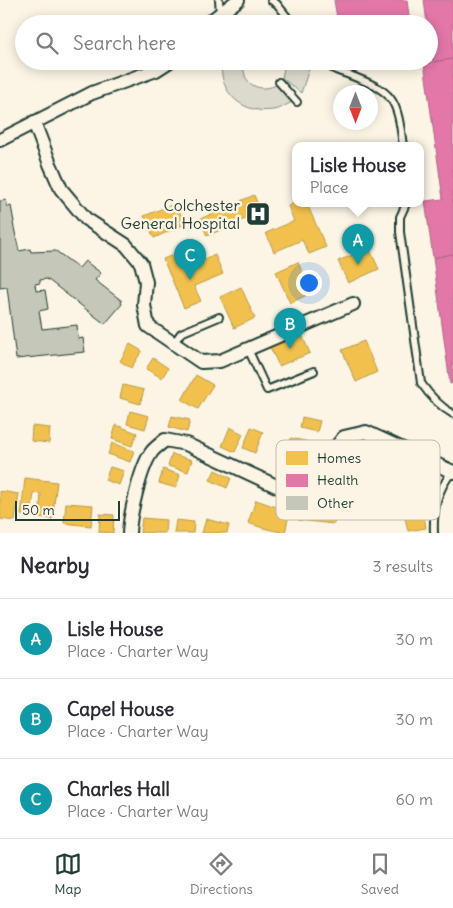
<!DOCTYPE html>
<meta charset="utf-8">
<style>
body{margin:0;font-family:Delius,sans-serif;background:#f7f7f7;color:#2b2b33}
.compass{position:absolute;left:333px;top:85px;width:45px;height:45px;border-radius:50%;background:#fff;box-shadow:0 2px 12px #0003;rotate:180deg}
.scale{position:absolute;left:15px;bottom:12px;width:105px;box-sizing:border-box;padding-left:5px;border:2px solid #1f3d34;border-top:0;font-size:14px;line-height:18px;white-space:nowrap;color:#1f3d34;-webkit-text-stroke:4px #fcf5e5;paint-order:stroke}
.you{position:absolute;left:308px;top:282px;width:18px;height:18px;margin:-12px;border:4px solid #fff;border-radius:50%;background:#1a73e8;box-shadow:0 0 0 8px #1a73e833}
.badge{display:grid;place-items:center;width:32px;height:32px;border-radius:50%;background:#1f3d34;color:#fff;font-size:16px;font-weight:700}
.pin{position:absolute;translate:-50% -41px;filter:drop-shadow(0 1px 2px #0008)}
.pin::after{content:'';position:absolute;top:26px;width:18px;height:15px;background:inherit;clip-path:polygon(0 0,100% 0,50% 100%)}
.popup{position:absolute;left:292px;top:142px;width:132px;height:65px;box-sizing:border-box;display:grid;place-content:center;border-radius:10px;background:#fff;filter:drop-shadow(0 1px 4px #0005);font-size:16px;white-space:nowrap;color:#7c7c81}
.popup b{font-size:19px;color:#2b2b33}
.popup::after{content:'';position:absolute;left:50%;top:100%;margin-left:-10px;border:10px solid transparent;border-top-color:#fff}
.list{margin:0;padding:0;list-style:none}
h2{display:flex;justify-content:space-between;align-items:center;height:65px;margin:0;padding:0 20px;font-size:21px}
h2 small{font-size:16px;font-weight:400;color:#7c7c81}
.list li{display:grid;grid-template-columns:32px 1fr auto;gap:15px;align-items:center;box-sizing:border-box;height:80px;padding:0 20px;border-top:1px solid #e1e1e2}
.list b{display:block;font-size:19px;white-space:nowrap}
.list p{margin:0;font-size:16px;white-space:nowrap;color:#7c7c81}
.list em{font-size:16px;font-style:normal;color:#7c7c81}
.icon{flex:none;width:28px;height:28px;fill:none;stroke:currentColor;stroke-width:2;stroke-linecap:round;stroke-linejoin:round}
.map{position:relative;flex:none;width:453px;height:533px;overflow:hidden}
.search{position:absolute;background:#fff;box-shadow:0 2px 12px #0003;left:15px;right:15px;top:15px;height:55px;display:flex;align-items:center;gap:12px;box-sizing:border-box;padding:0 18px;border-radius:28px;color:#7c7c81;font-size:19px}
.sheet{height:305px;background:#fff}
nav{display:flex;justify-content:space-around;align-items:center;box-sizing:border-box;height:70px;border-top:1px solid #e1e1e2;background:#fff;font-size:14px;color:#7c7c81}
nav a{display:grid;justify-items:center;gap:2px}
nav .on{color:#1f3d34}
.map>svg:first-child{display:block}
.green{fill:#dcdacc;stroke:#7e8c80}
.homes{fill:#f2c14e;stroke:#b39946}
.health{fill:#e377a8;stroke:#a86685}
.building{fill:#c5c7b9;stroke:#1f3d34}
.lines{fill:none;stroke-linecap:round;stroke-linejoin:round}
.lane-casing{stroke:#1f3d34;stroke-width:10}
.street-casing{stroke:#1f3d34;stroke-width:16}
.lane{stroke:#fcf5e5;stroke-width:6}
.street{stroke:#fcf5e5;stroke-width:12}
.labels{text-anchor:middle;dominant-baseline:central;stroke-width:5;stroke-linejoin:round;paint-order:stroke}
.poi-label{font-size:16px;fill:#1f3d34;stroke:#fcf5e5;text-anchor:end}
.key{fill:#fcf5e5;stroke:#babeb0;stroke-width:1}
.key-label{font-size:14px;fill:#1f3d34}
</style>
<div class="map">
<svg width="453" height="533" viewBox="0 0 453 533">
<rect width="100%" height="100%" fill="#fcf5e5"/>
<filter id="ink" filterUnits="userSpaceOnUse"><feTurbulence type="fractalNoise" baseFrequency=".02" numOctaves="2"/><feDisplacementMap in="SourceGraphic" scale="10" xChannelSelector="R" yChannelSelector="G"/><feConvolveMatrix kernelMatrix="1 2 1 2 8 2 1 2 1" color-interpolation-filters="sRGB"/></filter>
<g filter="url(#ink)">
<g class="green">
<path d="M222,61H245C239,82 258,94 276,85L292,102C288,104 283,107 278,109C246,117 217,94 222,61Z"/>
<polygon points="283,61 309,61 310,66 301,93 282,78 284,68"/>
</g>
<g class="homes">
<polygon points="254,195 261,212 207,236 200,219"/>
<polygon points="296,202 296,204 307,204 326,247 309,254 302,240 274,252 266,233 294,221 288,206"/>
<polygon points="176,203 185,224 154,238 144,216"/>
<polygon points="369,248 379,269 348,283 338,261"/>
<polygon points="180,252 186,267 215,255 223,274 194,286 201,301 184,308 163,259"/>
<polygon points="298,262 311,293 290,303 276,272"/>
<polygon points="241,287 255,318 234,328 220,297"/>
<polygon points="300,331 310,353 279,366 269,345"/>
<polygon points="364,341 377,372 356,382 342,350"/>
<polygon points="130,344 142,351 131,368 120,361"/>
<polygon points="153,358 168,368 162,378 146,369"/>
<polygon points="196,375 213,385 198,409 182,400"/>
<polygon points="123,385 144,390 140,404 120,398"/>
<polygon points="130,411 149,416 145,429 127,424"/>
<polygon points="172,416 190,420 187,432 169,427"/>
<polygon points="302,417 320,421 317,432 300,428"/>
<polygon points="116,425 137,433 132,446 112,439"/>
<polygon points="32,426 50,428 49,443 31,441"/>
<polygon points="230,427 243,434 235,452 222,446"/>
<polygon points="251,427 263,432 255,453 243,448"/>
<polygon points="291,438 309,442 306,455 288,452"/>
<polygon points="112,443 134,451 130,462 108,454"/>
<polygon points="347,451 363,454 361,465 345,462"/>
<polygon points="172,454 192,460 188,472 168,466"/>
<polygon points="377,458 392,462 387,482 371,478"/>
<polygon points="284,459 301,463 299,474 282,470"/>
<polygon points="399,464 413,468 406,491 392,487"/>
<polygon points="110,467 124,471 119,485 105,480"/>
<polygon points="163,469 180,475 176,488 159,483"/>
<polygon points="422,469 436,477 428,492 413,484"/>
<polygon points="215,470 231,478 227,488 210,480"/>
<polygon points="25,478 57,482 52,519 39,517 41,494 34,493 31,516 21,515"/>
<polygon points="351,487 369,499 360,513 341,501"/>
<polygon points="0,491 19,494 15,521 0,519"/>
<polygon points="256,500 273,506 290,509 285,533 263,528 248,523"/>
<polygon points="66,503 93,505 91,526 64,523"/>
<polygon points="300,506 336,510 334,524 298,520"/>
<polygon points="100,514 114,515 113,533 99,532"/>
<polygon points="424,515 426,528 408,531 405,518"/>
<polygon points="142,518 166,520 165,533 140,533"/>
<polygon points="206,519 229,525 227,533 202,533"/>
<polygon points="176,520 194,522 193,533 174,533"/>
</g>
<g class="health">
<polygon points="334,0 407,0 410,24 338,24"/>
<polygon points="424,0 453,0 453,59 433,62 429,37 429,24 427,24"/>
<polygon points="453,59 453,254 433,258 425,201 443,199 424,63"/>
<polygon points="453,254 453,383 450,384 433,258"/>
</g>
<polygon class="building" points="6,200 8,207 11,206 14,222 13,223 19,251 30,249 31,252 56,251 79,268 85,261 101,273 95,280 122,301 121,302 122,304 105,324 47,279 40,280 40,283 35,284 36,291 45,290 48,309 39,311 42,329 77,325 78,339 83,338 85,352 16,359 7,287 0,288 0,201"/>
<g class="lines">
<defs>
<g id="lane">
<polyline points="219,0 220,13"/>
<polyline points="271,0 277,4 293,24"/>
<path d="M324,61C330,69 338,71 347,74C394,92 397,97 403,146"/>
<polyline points="279,82 297,102"/>
<path d="M406,204L400,217V232L421,383C430,396 439,406 453,414"/>
<polyline points="173,344 181,333 219,317"/>
<polyline points="248,349 267,390 314,371"/>
<path d="M434,533C433,509 437,491 452,472"/>
</g>
<g id="street">
<polyline points="207,24 238,0"/>
<polyline points="34,122 50,164 61,189 86,219 126,245 141,263 146,282 144,305 148,326 201,362 220,361 353,304"/>
<polyline points="0,140 92,93 156,70 170,61"/>
<path d="M129,533C130,514 140,469 151,453C154,448 161,444 165,440L186,444L285,490L304,488L344,437L366,432L453,472"/>
</g>
</defs>
<use href="#lane" class="lane-casing"/>
<use href="#street" class="street-casing"/>
<use href="#lane" class="lane"/>
<use href="#street" class="street"/>
</g>
</g>
<defs>
<symbol id="hospital-square" viewBox="-11 -11 22 22"><rect x="-9" y="-9" width="18" height="18" rx="4" fill="#1f3d34" stroke="#fcf5e5"/><path d="M-5-5h3v3.5h4V-5h3V5h-3V1.5h-4V5h-3Z" fill="#fff"/></symbol>
</defs>
<g fill-rule="evenodd">
<use href="#hospital-square" x="244" y="200" width="28" height="28"/>
</g>
<g class="labels">
<g class="poi-label">
<text x="240" y="205">Colchester<tspan x="240" dy="18">General Hospital</tspan></text>
</g>
</g>
<rect x="276" y="440" width="164" height="80" rx="8" class="key"/>
<rect x="286" y="451" width="22" height="14" fill="#f2c14e"/>
<rect x="286" y="474" width="22" height="13" fill="#e377a8"/>
<rect x="286" y="496" width="22" height="14" fill="#c5c7b9"/>
<g class="key-label">
<text x="317" y="463">Homes</text>
<text x="317" y="485">Health</text>
<text x="317" y="508">Other</text>
</g>
</svg>
<svg class="compass" viewBox="-18 -18 36 36"><path d="M0-13l5 13h-10z" fill="#e53935"/><path d="M0 13l5-13h-10z" fill="#7c7c81"/></svg>
<div class="scale">50 m</div>
<div class="you"></div>
<div class="pin badge" style="left:358px;top:265px;background:#0f9aa8">A</div>
<div class="popup"><b>Lisle House</b>Place</div>
<div class="pin badge" style="left:290px;top:349px;background:#0f9aa8">B</div>
<div class="pin badge" style="left:190px;top:280px;background:#0f9aa8">C</div>
<div class="search"><svg class="icon" aria-label="search" viewBox="0 0 24 24"><circle cx="10" cy="10" r="6"/><path d="M15 15l6 6"/></svg>Search here</div>
</div>
<section class="sheet">
<h2>Nearby<small>3 results</small></h2>
<ul class="list">
<li><span class="badge" style="background:#0f9aa8">A</span><div><b>Lisle House</b><p>Place · Charter Way</p></div><em>30 m</em></li>
<li><span class="badge" style="background:#0f9aa8">B</span><div><b>Capel House</b><p>Place · Charter Way</p></div><em>30 m</em></li>
<li><span class="badge" style="background:#0f9aa8">C</span><div><b>Charles Hall</b><p>Place · Charter Way</p></div><em>60 m</em></li>
</ul>
</section>
<nav>
<a class="on"><svg class="icon" aria-label="map" viewBox="0 0 24 24"><path d="M3 6l6-2 6 2 6-2v14l-6 2-6-2-6 2zM9 4v14M15 6v14"/></svg>Map</a>
<a><svg class="icon" aria-label="directions" viewBox="0 0 24 24"><path d="M12 3l9 9-9 9-9-9zM9 14v-3h6M13 9l2 2-2 2"/></svg>Directions</a>
<a><svg class="icon" aria-label="saved" viewBox="0 0 24 24"><path d="M7 4h10v16l-5-4-5 4z"/></svg>Saved</a>
</nav>
